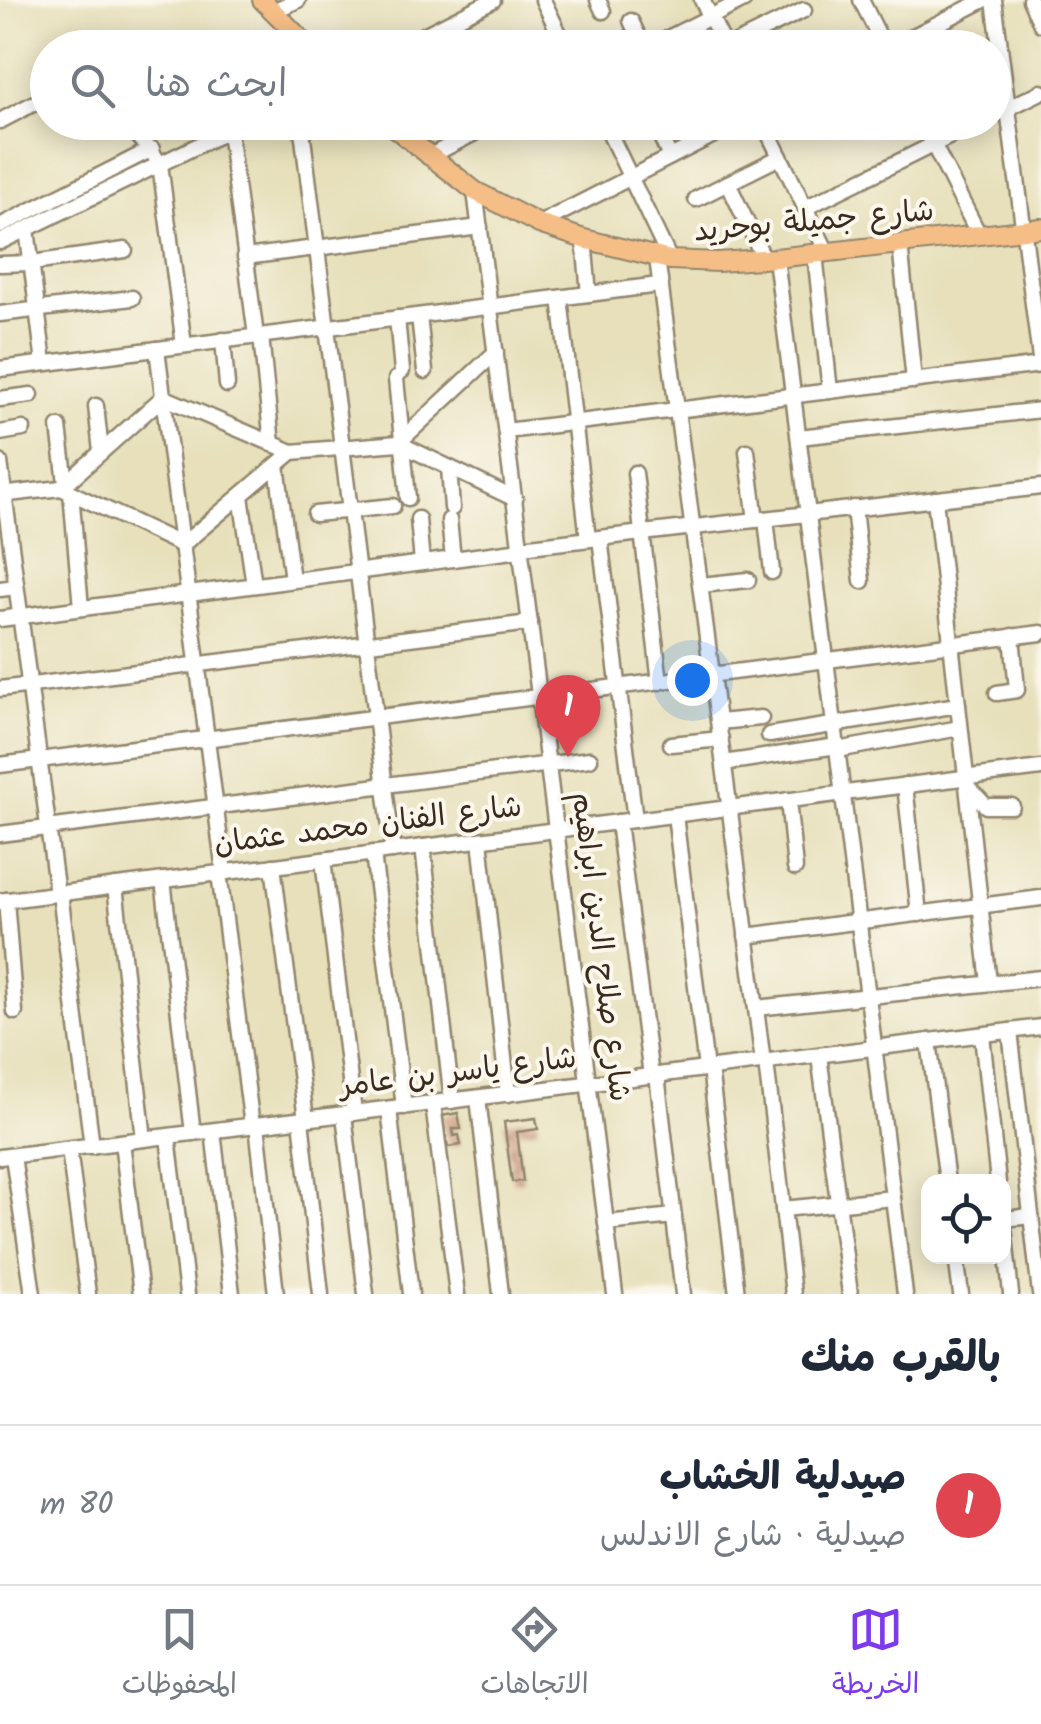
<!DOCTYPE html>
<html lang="ar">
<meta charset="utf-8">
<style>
body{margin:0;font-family:Kalam,"Playpen Sans Arabic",sans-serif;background:#f6f6f7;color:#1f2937;direction:rtl}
.controls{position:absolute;right:30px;bottom:30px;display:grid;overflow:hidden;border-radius:20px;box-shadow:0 5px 25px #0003}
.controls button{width:90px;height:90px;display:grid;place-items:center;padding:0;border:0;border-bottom:2px solid #e0e1e3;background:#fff;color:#1f2937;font:50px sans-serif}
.you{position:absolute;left:692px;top:680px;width:35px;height:35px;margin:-25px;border:8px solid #fff;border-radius:50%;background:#1a73e8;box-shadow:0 0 0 15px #1a73e833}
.badge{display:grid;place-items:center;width:65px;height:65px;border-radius:50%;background:#7c3aed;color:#fff;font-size:32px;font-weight:700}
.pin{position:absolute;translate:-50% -82px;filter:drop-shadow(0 2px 5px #0008)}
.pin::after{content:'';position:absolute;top:52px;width:35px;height:30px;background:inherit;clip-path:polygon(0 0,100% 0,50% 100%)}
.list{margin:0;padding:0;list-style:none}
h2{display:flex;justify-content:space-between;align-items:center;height:130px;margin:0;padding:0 40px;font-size:42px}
h2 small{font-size:32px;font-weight:400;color:#747a83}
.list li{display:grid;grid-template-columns:65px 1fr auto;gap:30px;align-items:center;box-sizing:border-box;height:160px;padding:0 40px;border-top:2px solid #e0e1e3}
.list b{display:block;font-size:38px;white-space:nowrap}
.list p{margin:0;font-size:32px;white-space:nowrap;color:#747a83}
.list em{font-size:32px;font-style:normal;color:#747a83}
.icon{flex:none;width:55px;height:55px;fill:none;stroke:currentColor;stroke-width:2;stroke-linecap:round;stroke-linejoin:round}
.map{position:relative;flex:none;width:1041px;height:1294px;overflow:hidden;direction:ltr}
.search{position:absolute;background:#fff;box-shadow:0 5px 25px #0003;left:30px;right:30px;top:30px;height:110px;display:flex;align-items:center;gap:25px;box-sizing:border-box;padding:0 35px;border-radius:55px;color:#747a83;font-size:38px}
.sheet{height:290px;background:#fff}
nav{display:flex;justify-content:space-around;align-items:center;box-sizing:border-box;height:140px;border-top:2px solid #e0e1e3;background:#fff;font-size:28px;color:#747a83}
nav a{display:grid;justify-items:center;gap:5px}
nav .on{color:#7c3aed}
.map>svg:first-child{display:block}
.building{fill:url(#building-cross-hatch)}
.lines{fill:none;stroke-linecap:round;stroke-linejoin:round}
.minor-casing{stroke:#91856c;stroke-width:19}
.major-casing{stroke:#91856c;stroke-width:22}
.minor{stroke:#fff;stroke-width:14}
.major{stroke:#f6be87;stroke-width:18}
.labels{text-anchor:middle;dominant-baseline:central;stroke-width:8;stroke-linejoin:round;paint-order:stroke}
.street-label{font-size:30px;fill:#3b2a1e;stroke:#fbf7ec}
</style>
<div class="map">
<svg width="1041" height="1294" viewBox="0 0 1041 1294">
<defs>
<pattern id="building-cross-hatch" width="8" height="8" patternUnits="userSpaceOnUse" patternTransform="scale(2.5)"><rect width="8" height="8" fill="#d9aa91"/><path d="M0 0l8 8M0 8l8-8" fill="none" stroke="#b18b76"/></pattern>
</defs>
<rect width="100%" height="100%" fill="#fbf7ec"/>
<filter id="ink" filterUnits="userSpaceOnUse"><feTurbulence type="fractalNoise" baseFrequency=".01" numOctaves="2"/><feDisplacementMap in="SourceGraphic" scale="20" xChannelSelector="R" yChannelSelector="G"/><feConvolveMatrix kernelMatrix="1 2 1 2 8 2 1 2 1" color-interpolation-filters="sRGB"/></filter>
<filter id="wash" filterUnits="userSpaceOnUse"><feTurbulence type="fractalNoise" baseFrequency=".0048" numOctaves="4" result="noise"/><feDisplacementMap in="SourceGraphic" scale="40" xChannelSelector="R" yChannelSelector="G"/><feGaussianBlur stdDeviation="2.25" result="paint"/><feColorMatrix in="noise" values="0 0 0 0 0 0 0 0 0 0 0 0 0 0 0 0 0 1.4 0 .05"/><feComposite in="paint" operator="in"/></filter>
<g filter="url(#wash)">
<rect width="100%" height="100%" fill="#e7e0bb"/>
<g id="blocks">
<g class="building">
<polygon points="458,1113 461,1129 453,1129 454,1136 459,1135 461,1145 448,1147 442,1116"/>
<polygon points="536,1118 538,1129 517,1132 523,1181 512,1182 504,1122"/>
</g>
</g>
</g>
<g filter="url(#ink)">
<use href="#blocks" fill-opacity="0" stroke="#91856c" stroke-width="2.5"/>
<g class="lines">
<defs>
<g id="minor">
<polyline points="543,0 566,48"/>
<polyline points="598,0 603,11"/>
<polyline points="702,0 726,48 804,10"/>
<polyline points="861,0 885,48"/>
<polyline points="994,0 1041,366"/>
<polyline points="1030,0 1041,24"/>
<polyline points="273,11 298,0"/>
<polyline points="631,21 644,48"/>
<polyline points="398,48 493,0"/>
<polyline points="527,48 559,33"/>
<polyline points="648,48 744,0"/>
<polyline points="818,48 825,44"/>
<polyline points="890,48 984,0"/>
<polyline points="994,115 1041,92"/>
<polyline points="0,121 48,96"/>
<path d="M128,122C138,139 151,148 160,164L184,345"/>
<polyline points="301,122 393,851"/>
<polyline points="604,122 670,260"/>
<polyline points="654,122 670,157"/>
<polyline points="699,122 706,139"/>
<polyline points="763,122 827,252"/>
<polyline points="922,122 979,235"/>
<polyline points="229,131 256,336"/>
<polyline points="428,157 496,122"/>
<polyline points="728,183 764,259"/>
<polyline points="475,191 615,1294"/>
<polyline points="696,199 780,157"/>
<polyline points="805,208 979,122"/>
<polyline points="539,224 739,122"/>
<polyline points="0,226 152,149"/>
<polyline points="27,229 44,363"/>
<polyline points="584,239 589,294"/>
<polyline points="0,242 246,122"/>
<polyline points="900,244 914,381"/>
<polyline points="815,254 830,391"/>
<polyline points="245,257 480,227"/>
<polyline points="657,258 763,1062"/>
<polyline points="776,258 905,1294"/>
<polyline points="0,264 32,263 125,250"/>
<polyline points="560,298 588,539"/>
<polyline points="0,314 132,298"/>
<polyline points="419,316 425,371"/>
<polyline points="397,318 402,371"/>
<polyline points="261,336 272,444"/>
<polyline points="223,340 227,385"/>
<polyline points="157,349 224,872"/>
<polyline points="0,369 659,285"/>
<polyline points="396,379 402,440"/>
<polyline points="0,399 31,395"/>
<polyline points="96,406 101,452"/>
<polyline points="59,427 66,483"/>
<polyline points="506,431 1041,365"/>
<polyline points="0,433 23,429"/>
<polyline points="799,437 1041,410"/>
<polyline points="398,443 496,352"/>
<polyline points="403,446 408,498"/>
<polyline points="747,451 756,520"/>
<polyline points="0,462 57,894"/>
<polyline points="277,465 292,580"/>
<polyline points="449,468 452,508"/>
<polyline points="635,473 660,682"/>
<polyline points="61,488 163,397 292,452 398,443 515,499"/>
<polyline points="61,488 182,545 292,452"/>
<polyline points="71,492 81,608"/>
<polyline points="0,495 61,488"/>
<polyline points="241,496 254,585"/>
<polyline points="935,499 989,983"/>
<polyline points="854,508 862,581"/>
<polyline points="315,514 393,506"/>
<polyline points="418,519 422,563"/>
<polyline points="766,519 772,572"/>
<polyline points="449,520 453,559"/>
<polyline points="600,538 635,820"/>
<polyline points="521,547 1041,487"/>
<polyline points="701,585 748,580"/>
<polyline points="0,589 16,587"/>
<polyline points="0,619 521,550"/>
<polyline points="0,689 530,623"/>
<polyline points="997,693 1017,690 1012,636"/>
<polyline points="719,722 761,718"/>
<polyline points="769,735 958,705"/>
<polyline points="671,744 721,739"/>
<polyline points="837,750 960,728"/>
<polyline points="724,763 837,746"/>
<polyline points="0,765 1041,633"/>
<polyline points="905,785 919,914"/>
<polyline points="967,786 986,806 1012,806"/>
<polyline points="788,800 795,868"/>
<polyline points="675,815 706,1069"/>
<polyline points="618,822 651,1076"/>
<polyline points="0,834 590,759"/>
<polyline points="480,840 508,1094"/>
<polyline points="423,847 452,1101"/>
<polyline points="373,853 404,1107"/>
<polyline points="323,860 354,1113"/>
<polyline points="273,866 306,1119"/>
<polyline points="219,873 252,1126"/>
<polyline points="163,880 193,1133"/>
<polyline points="115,886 144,1139"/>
<polyline points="60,893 92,1146"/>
<polyline points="6,900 15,1012"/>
<polyline points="0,901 1041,768"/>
<polyline points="746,936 1041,898"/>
<polyline points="756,1008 1041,978"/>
<polyline points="1010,1031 1040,1294"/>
<polyline points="982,1035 998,1182"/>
<polyline points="929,1041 947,1182"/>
<polyline points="819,1055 850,1294"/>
<polyline points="766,1062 793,1294"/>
<polyline points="710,1068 737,1294"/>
<polyline points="657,1075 683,1294"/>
<polyline points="478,1098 501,1294"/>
<polyline points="433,1104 457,1294"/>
<polyline points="389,1109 411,1294"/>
<polyline points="344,1115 366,1294"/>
<polyline points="301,1120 321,1294"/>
<polyline points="257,1125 276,1294"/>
<polyline points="213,1131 232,1294"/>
<polyline points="168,1137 187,1294"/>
<polyline points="122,1142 141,1294"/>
<polyline points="69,1149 88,1294"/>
<polyline points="13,1156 33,1294"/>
<polyline points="0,1157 1041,1027"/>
<polyline points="783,1209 893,1198"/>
<polyline points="1004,1219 1031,1216"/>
<polyline points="606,1223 674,1216"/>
<polyline points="1004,1227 1011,1294"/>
<polyline points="956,1256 961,1294"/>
</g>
<g id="major">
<polyline points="262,0 310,48"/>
<polyline points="387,122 475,191 539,224 584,239 670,260 718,262 776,258 1041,228"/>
</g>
</defs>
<use href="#minor" class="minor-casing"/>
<use href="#major" class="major-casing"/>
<use href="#minor" class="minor"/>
<use href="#major" class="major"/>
</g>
</g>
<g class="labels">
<g class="street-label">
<text transform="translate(814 222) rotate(-5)">شارع جميلة بوحريد</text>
<text transform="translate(368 826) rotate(-7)">شارع الفنان محمد عثمان</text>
<text transform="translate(600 947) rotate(83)">شارع صلاح الدين ابراهيم</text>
<text transform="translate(458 1073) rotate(-7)">شارع ياسر بن عامر</text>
</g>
</g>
</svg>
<div class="controls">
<button><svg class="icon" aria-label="locate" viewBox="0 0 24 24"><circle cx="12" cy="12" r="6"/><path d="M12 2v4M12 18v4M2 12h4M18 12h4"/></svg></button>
</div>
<div class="you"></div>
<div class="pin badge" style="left:568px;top:757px;background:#e0444e">1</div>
<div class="search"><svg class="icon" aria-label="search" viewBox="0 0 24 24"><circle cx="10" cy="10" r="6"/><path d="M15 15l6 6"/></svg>ابحث هنا</div>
</div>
<section class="sheet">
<h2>بالقرب منك<small></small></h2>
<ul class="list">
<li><span class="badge" style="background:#e0444e">1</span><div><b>صيدلية الخشاب</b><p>صيدلية · شارع الاندلس</p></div><em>80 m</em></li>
</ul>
</section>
<nav>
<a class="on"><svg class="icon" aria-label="map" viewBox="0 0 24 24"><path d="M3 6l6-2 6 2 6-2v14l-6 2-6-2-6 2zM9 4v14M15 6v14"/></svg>الخريطة</a>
<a><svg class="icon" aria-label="directions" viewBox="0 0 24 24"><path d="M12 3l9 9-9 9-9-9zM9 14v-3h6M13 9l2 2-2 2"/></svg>الاتجاهات</a>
<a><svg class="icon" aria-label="saved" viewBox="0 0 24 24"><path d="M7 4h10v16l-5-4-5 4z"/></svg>المحفوظات</a>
</nav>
